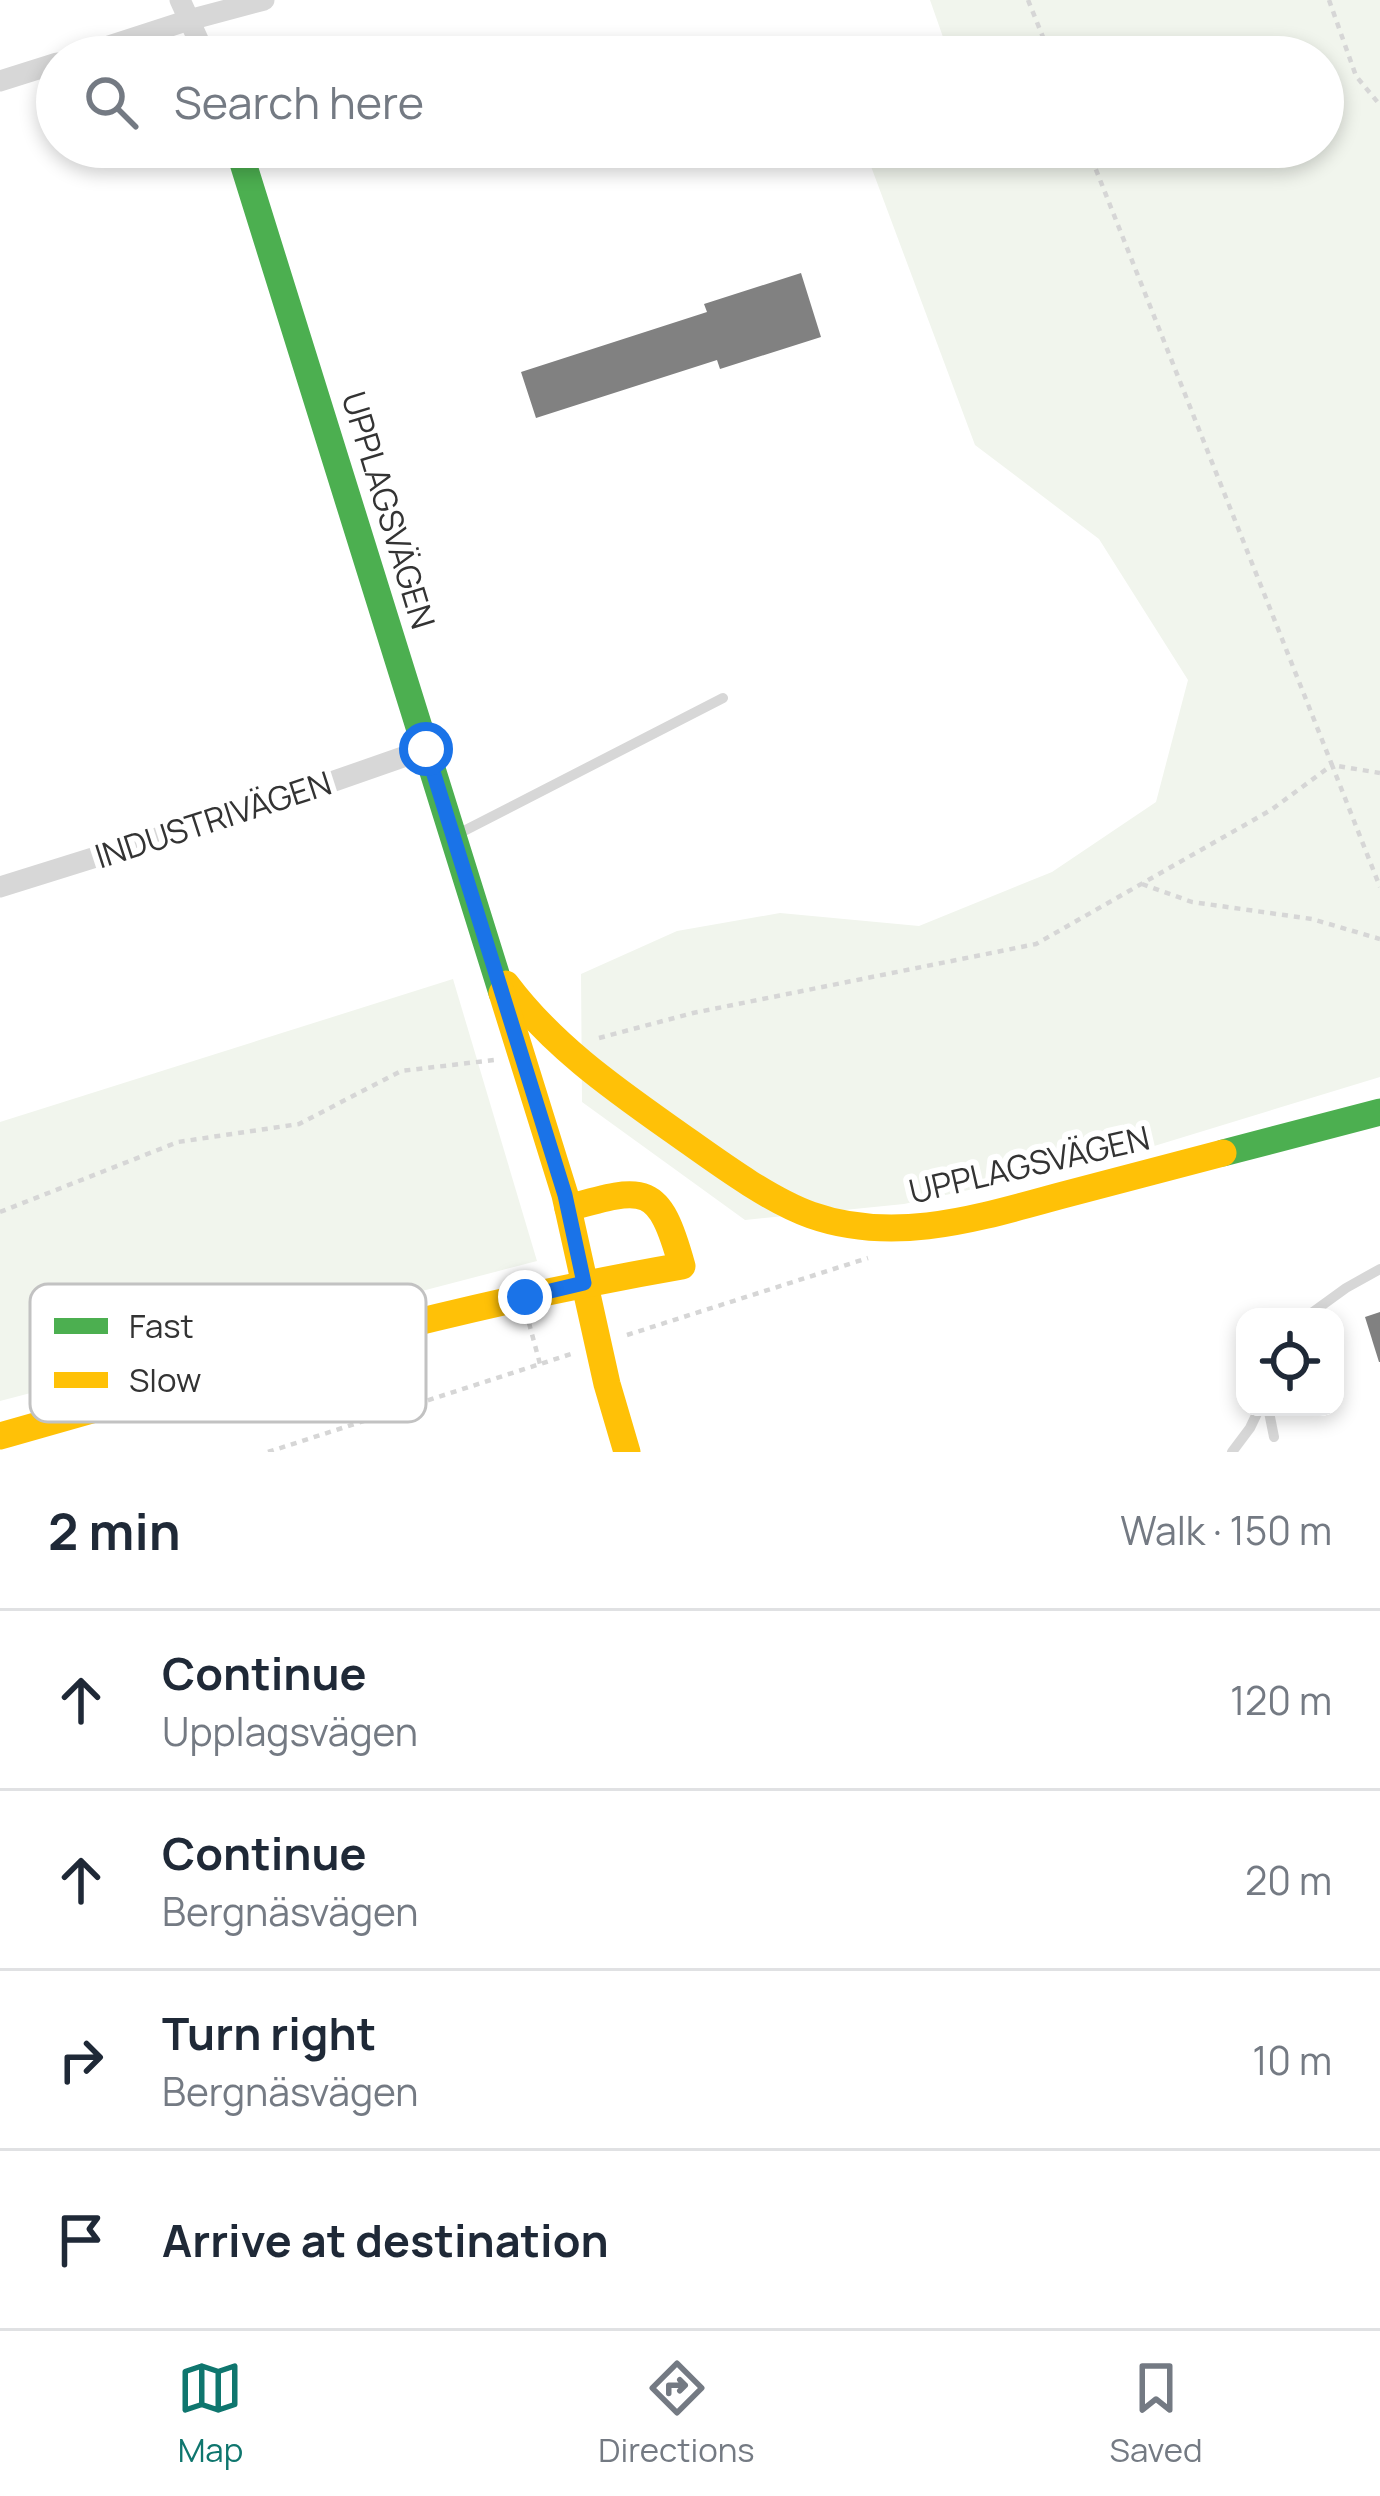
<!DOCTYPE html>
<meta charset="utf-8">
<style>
body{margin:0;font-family:Manrope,sans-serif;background:#f2f2f3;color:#1f2937}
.controls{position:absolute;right:36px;bottom:36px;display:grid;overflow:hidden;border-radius:24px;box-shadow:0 6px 18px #0003}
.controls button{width:108px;height:108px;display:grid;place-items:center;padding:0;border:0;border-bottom:3px solid #e0e1e3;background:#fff;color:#1f2937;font:60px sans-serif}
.stop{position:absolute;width:36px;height:36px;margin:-27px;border:9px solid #1a73e8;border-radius:50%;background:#fff}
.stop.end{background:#1a73e8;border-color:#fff;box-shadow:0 3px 12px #0008}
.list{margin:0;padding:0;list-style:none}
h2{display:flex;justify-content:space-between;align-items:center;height:156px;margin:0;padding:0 48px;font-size:51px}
h2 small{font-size:39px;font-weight:400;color:#747a83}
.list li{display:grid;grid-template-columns:78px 1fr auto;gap:36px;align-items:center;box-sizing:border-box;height:180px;padding:0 48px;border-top:3px solid #e0e1e3}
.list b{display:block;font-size:45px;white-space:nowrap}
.list p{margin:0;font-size:39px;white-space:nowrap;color:#747a83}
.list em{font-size:39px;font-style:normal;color:#747a83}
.icon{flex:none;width:66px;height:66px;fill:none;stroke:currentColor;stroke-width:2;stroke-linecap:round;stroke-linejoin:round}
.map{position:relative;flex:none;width:1380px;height:1452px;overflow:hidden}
.search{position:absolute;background:#fff;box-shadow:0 6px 18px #0003;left:36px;right:36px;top:36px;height:132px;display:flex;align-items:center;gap:30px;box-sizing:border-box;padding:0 42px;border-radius:66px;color:#747a83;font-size:45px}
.sheet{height:876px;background:#fff}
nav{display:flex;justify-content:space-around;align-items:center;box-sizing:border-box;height:168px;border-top:3px solid #e0e1e3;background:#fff;font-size:33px;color:#747a83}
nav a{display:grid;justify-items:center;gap:6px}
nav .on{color:#0f766e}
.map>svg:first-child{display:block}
.green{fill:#f1f5ed}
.building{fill:#818181}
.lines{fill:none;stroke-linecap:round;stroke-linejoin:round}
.path{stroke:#d6d6d6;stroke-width:4.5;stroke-dasharray:6 6;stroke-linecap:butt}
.lane{stroke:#d7d7d7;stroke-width:10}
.street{stroke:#d7d7d7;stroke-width:21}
.fast{stroke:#4caf50;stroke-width:27}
.slow{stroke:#ffc107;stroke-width:27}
.route{stroke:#1a73e8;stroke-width:15}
.labels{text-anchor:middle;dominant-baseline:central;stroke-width:12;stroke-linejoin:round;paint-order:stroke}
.street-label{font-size:33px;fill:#333;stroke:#fff}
.key{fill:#fff;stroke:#c2c2c2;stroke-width:3}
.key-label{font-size:33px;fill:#333}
</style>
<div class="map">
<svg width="1380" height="1452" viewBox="0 0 1380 1452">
<rect width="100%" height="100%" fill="#fff"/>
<g class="green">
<polygon points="930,0 1380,0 1380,1077 1115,1158 904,1204 745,1220 582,1102 581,974 677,931 780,913 919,926 1052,872 1156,802 1188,680 1099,539 975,445 866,153 877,147 1323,147 1323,57 950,57"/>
<polygon points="453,979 537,1261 0,1401 0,1122"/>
</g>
<g class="building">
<polygon points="801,273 821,337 720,369 717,360 536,418 521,372 707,312 704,304"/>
<polygon points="1380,1312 1380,1362 1379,1362 1365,1317"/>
</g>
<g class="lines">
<g class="path">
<polyline points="1028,0 1051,57"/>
<polyline points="1329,0 1356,76 1380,105"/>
<polyline points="1087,147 1332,765 1380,773"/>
<polyline points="1142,884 1192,902 1312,919 1380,939"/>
<polyline points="599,1038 693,1013 1036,944 1271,810 1332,765 1380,887"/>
<polyline points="0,1212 178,1142 299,1124 401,1071 494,1060"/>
<polyline points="529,1323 540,1364"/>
<polyline points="627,1335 868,1258"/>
<polyline points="268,1452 571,1354"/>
</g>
<g class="lane">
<polyline points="456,835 723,698"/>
<polyline points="1306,1317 1346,1288 1380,1269"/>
<polyline points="1268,1407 1274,1437"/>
<polyline points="1232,1452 1250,1428 1260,1407"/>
</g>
<g class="street">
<polyline points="180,0 206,57"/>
<polyline points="75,57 189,20 264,0"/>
<polyline points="0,81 57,63"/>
<polyline points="0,887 294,795 426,749"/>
</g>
<g class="fast">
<polyline points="238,147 502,993"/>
<polyline points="1223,1153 1380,1112"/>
</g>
<g class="slow">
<path d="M506,984C551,1044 610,1086 671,1129C711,1157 766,1199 811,1215C896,1245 981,1217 1063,1195C1116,1181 1170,1167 1223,1153"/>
<polyline points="502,993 565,1195 607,1384 627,1452"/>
<path d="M0,1436C225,1372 451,1306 682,1266C659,1183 646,1186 568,1208"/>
</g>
</g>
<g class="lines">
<polyline class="route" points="426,749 565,1195 584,1283 525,1297"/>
</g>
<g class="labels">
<g class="street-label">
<text transform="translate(389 510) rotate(73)">UPPLAGSVÄGEN</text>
<text transform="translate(213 819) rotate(-18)">INDUSTRIVÄGEN</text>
<text transform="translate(1029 1164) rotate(-13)">UPPLAGSVÄGEN</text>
</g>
</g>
<rect x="30" y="1284" width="396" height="138" rx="18" class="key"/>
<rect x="54" y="1318" width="54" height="16" fill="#4caf50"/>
<rect x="54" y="1372" width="54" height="16" fill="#ffc107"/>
<g class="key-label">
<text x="129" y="1338">Fast</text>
<text x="129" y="1392">Slow</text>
</g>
</svg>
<div class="controls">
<button><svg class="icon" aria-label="locate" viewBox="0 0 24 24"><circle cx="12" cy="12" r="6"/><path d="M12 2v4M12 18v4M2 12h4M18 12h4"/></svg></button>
</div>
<div class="stop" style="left:426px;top:749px"></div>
<div class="stop end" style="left:525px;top:1297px"></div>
<div class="search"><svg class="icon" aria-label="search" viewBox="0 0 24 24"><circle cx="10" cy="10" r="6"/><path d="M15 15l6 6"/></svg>Search here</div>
</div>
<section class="sheet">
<h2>2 min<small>Walk · 150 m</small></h2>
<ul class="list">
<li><svg class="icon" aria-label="ahead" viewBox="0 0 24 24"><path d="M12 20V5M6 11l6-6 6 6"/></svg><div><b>Continue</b><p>Upplagsvägen</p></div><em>120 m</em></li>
<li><svg class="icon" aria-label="ahead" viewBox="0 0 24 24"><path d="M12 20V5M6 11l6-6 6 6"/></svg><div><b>Continue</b><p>Bergnäsvägen</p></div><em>20 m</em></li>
<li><svg class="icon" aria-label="right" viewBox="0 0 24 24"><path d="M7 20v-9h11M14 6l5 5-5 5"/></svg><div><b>Turn right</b><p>Bergnäsvägen</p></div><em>10 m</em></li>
<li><svg class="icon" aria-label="arrive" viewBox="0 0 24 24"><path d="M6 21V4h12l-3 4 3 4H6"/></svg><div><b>Arrive at destination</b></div></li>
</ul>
</section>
<nav>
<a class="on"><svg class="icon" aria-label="map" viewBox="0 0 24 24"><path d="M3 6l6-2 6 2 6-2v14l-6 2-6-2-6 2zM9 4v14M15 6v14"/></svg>Map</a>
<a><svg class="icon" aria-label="directions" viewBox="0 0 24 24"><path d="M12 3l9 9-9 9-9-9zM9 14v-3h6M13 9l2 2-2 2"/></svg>Directions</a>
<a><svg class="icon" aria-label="saved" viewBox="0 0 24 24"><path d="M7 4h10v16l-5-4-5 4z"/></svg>Saved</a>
</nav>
